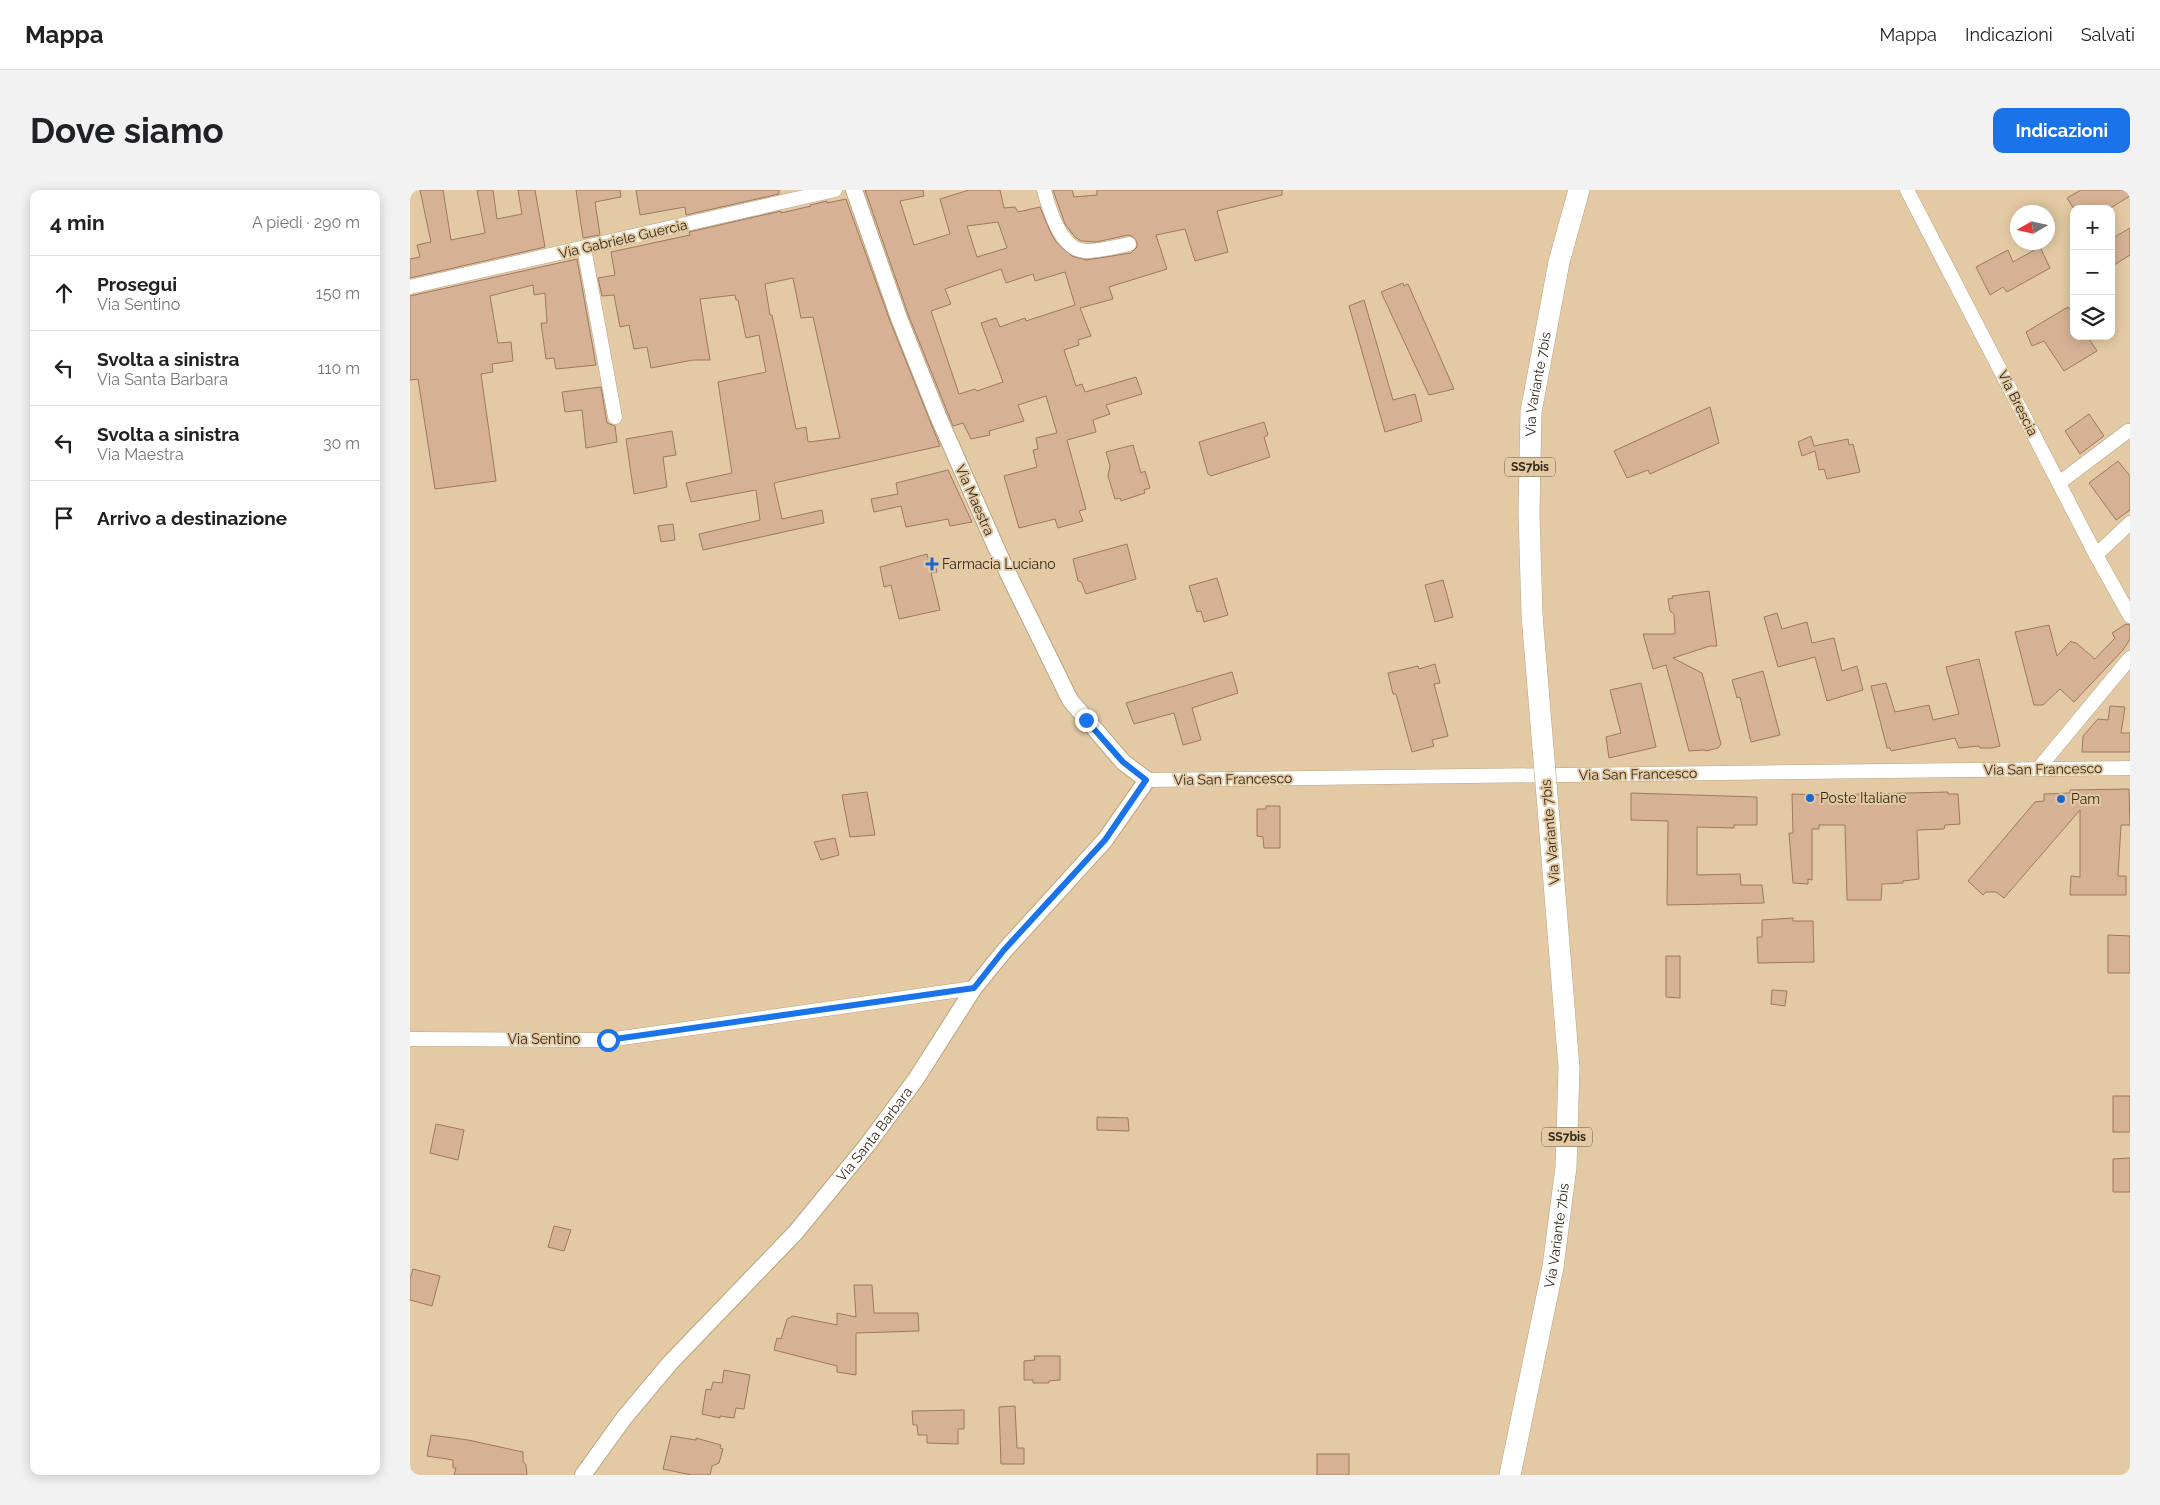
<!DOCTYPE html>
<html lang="it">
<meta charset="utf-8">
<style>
body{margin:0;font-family:Raleway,sans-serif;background:#f2f2f2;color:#202124}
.controls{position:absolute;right:15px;top:15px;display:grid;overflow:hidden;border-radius:10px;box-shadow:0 2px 12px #0003}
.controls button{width:45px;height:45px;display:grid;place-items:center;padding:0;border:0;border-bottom:1px solid #e0e0e0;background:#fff;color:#202124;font:25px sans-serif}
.compass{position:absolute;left:1600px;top:15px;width:45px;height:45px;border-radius:50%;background:#fff;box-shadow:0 2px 12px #0003;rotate:261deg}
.stop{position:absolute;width:15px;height:15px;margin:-11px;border:4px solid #1a73e8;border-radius:50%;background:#fff}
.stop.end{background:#1a73e8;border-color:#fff;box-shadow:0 1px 5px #0008}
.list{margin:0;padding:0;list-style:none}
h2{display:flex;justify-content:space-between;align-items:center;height:65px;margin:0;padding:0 20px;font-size:21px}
h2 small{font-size:16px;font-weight:400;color:#757577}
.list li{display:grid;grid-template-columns:32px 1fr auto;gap:15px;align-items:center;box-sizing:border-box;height:75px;padding:0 20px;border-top:1px solid #e0e0e0}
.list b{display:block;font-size:19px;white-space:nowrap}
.list p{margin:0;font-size:16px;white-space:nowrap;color:#757577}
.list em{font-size:16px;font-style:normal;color:#757577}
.icon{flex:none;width:28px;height:28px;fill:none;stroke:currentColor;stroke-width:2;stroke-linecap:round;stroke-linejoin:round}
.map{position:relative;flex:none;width:1720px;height:1285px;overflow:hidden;border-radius:10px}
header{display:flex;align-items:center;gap:30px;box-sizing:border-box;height:70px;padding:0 25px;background:#fff;border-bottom:1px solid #e0e0e0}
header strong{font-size:24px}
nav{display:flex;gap:28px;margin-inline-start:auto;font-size:18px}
.intro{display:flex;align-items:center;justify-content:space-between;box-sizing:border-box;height:120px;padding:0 30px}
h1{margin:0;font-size:35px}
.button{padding:12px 22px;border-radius:10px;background:#1a73e8;color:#fff;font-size:18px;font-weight:700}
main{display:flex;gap:30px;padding:0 30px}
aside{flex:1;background:#fff;border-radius:10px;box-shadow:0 2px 12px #0003}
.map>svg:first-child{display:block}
.building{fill:#d6b195;stroke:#9c795f;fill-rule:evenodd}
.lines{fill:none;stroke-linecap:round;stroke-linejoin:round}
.minor-casing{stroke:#bba37e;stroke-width:15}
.tertiary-casing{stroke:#bba37e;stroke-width:18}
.primary-casing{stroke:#bba37e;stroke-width:22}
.minor{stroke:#fff;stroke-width:14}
.tertiary{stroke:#fff;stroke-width:16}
.primary{stroke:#fff;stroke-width:21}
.primary-bridge-casing{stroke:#bba37e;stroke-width:22;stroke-linecap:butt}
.primary-bridge{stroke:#fff;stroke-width:21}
.route{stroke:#1a73e8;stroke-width:6}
.poi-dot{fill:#1a67d2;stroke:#e3caa4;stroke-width:2}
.labels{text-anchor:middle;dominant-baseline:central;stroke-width:4;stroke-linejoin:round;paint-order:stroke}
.shield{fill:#e3caa4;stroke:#685943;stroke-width:1}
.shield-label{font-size:12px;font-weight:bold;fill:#33291a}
.street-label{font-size:14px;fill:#33291a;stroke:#e3caa4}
.poi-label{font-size:14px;fill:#33291a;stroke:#e3caa4;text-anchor:start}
</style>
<header>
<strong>Mappa</strong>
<nav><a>Mappa</a><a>Indicazioni</a><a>Salvati</a></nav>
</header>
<div class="intro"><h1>Dove siamo</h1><a class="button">Indicazioni</a></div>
<main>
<aside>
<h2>4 min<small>A piedi · 290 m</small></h2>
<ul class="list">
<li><svg class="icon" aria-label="ahead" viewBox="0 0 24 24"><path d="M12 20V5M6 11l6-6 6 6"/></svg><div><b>Prosegui</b><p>Via Sentino</p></div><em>150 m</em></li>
<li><svg class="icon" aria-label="left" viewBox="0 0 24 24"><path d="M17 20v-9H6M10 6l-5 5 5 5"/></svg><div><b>Svolta a sinistra</b><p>Via Santa Barbara</p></div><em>110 m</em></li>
<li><svg class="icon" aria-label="left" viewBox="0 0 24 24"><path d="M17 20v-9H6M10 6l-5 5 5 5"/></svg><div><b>Svolta a sinistra</b><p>Via Maestra</p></div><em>30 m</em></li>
<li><svg class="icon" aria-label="arrive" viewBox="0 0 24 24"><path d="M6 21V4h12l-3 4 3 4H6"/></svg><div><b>Arrivo a destinazione</b></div></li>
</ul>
</aside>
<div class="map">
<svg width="1720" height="1285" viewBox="0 0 1720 1285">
<rect width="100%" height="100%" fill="#e3caa4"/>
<g class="building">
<polygon points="10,0 33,0 41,50 75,43 67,0 83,0 87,29 112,24 108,0 125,0 135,57 0,88 0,69 10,67 7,55 21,52"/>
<polygon points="166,0 210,0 211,7 185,12 190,45 173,48"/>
<polygon points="226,0 369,0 369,4 276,25 275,17 230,25"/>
<path d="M455,0H513L514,6L490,11L504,55L540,44L530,9L559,0H590L594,18L605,17L608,22L630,17L640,41L646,52L662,66L676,70L721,63L727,57V52L722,46L718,45L686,52L671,51L665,47L655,34L643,0H662L664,7L687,5V0H872V5L807,21L818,62L785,71L775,39L746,45L757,79L699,97L703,109L670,118L681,146L668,150L669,155L654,160L666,196L672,194L675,202L726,187L732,204L696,215L700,224L683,230L686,242L657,250L676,319L669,321L673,331L648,338L645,329L609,338L594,286L627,277L623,260L628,259L626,248L647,243L636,206L608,215L614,231L579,241L580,245L561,249L553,233L543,236L498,124ZM588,32L597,58L567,67L557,36ZM591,79L596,93L623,84L625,91L655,82L665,115L616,131L615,128L590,137L586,128L571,133L593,192L567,201L565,199L549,204L521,121L541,114L535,99Z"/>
<polygon points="1671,0 1720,0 1720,6 1699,19 1664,19 1657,8"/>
<path d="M436,9L480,131L530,256L364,293L372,329L412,320L414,333L293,360L289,344L350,330L346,300L281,312L276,293L322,283L308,192L356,182L349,145L336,148L328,110H326L325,105L290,109L300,170H283L241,178L237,157L224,159L219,135L210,137L204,105L192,106L188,88L205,85L201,62L280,45L279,42L371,21V23L401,16L400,15L417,11V13ZM383,88L391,128L403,127L430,248L398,252L396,237L386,239L362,125H360L355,94Z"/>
<polygon points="1720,38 1720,65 1701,77 1701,49"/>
<polygon points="1630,57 1640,78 1597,102 1593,97 1580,105 1566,77 1598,60 1603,72"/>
<polygon points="167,69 186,175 146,179 144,168 136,169 131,133 137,133 135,103 124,105 123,95 80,106 88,153 101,152 103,171 82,174 83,182 71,184 86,291 25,299 8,189 0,190 0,106"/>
<polygon points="993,93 994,96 998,94 1044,199 1019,205 971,102"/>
<polygon points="954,110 983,210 1005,204 1012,231 975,242 939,116"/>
<polygon points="1658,117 1664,125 1664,146 1677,146 1687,161 1654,181 1634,151 1622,156 1616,142"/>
<polygon points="191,197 197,233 205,236 207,252 176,258 172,220 155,222 152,202"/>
<polygon points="1300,217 1309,253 1240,284 1238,280 1217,288 1204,261"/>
<polygon points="1679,224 1694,246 1670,264 1655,241"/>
<polygon points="854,232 858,245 854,247 860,267 801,286 798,284 789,252"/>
<polygon points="262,241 266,265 253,267 257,297 224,304 216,249"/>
<polygon points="1401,246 1404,256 1438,249 1439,255 1443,254 1450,282 1417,289 1414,279 1409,280 1405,261 1392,266 1388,252"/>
<polygon points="723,255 731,283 735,281 740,298 734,300 735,303 711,311 710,308 705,309 698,286 700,276 696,262"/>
<polygon points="1708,271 1720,286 1720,320 1706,330 1679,293"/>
<polygon points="538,280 562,332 540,336 538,329 496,337 491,316 464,322 461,309 488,304 486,293"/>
<polygon points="263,334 265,350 251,352 248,336"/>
<polygon points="717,354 726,389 676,404 671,392 668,391 663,369"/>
<polygon points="517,364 518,368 523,367 527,382 521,383 530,420 489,429 481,395 474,397 470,377"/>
<polygon points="807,388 818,425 794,432 791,421 787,422 779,396"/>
<polygon points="1033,390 1043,427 1025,432 1015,395"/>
<polygon points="1299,401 1307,456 1300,456 1263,468 1292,483 1311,554 1308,558 1296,561 1294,560 1279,561 1256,475 1243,479 1233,444 1265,444 1264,424 1260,421 1258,409 1263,408 1262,406"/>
<polygon points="1367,423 1372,439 1397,432 1402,453 1424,448 1432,481 1447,476 1453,500 1417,511 1405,467 1368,477 1354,427"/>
<polygon points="1716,434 1720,435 1720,449 1713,460 1664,512 1650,499 1633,515 1624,515 1605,442 1639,435 1647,466 1661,451 1664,453 1665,452 1685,469 1705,448 1702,443"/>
<polygon points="1569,469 1590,556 1582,558 1570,558 1569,556 1549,558 1545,548 1481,561 1480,558 1477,558 1461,496 1476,493 1485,522 1519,515 1523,530 1549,524 1536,477"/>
<polygon points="1025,474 1030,493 1024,494 1038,546 1022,550 1024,556 1002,562 986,504 983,504 978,483 1008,476 1009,479"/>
<polygon points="1353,481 1370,545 1341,552 1330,507 1327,508 1322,490"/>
<polygon points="822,482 828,503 782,518 791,550 773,555 764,523 724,534 716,513"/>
<polygon points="1231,493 1246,557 1199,568 1196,547 1211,543 1200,500"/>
<polygon points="1700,516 1715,517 1711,543 1720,543 1720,562 1672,562 1673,546 1688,529 1698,530"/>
<polygon points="1719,599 1720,635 1711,635 1708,686 1716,686 1716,705 1660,705 1661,686 1670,687 1670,620 1594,708 1586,702 1576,702 1573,705 1558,691 1625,612 1634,611 1634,604 1660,603 1660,600"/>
<polygon points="457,602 465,645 440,647 432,605"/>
<polygon points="1538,602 1538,604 1548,604 1550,634 1535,635 1534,639 1507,640 1509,689 1493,691 1493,693 1472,694 1471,710 1437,710 1435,635 1409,635 1409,639 1402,639 1402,690 1398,689 1398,694 1383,693 1379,643 1383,643 1382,604 1415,605"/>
<polygon points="1221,603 1347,607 1347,635 1324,635 1324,638 1287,637 1287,685 1330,684 1331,695 1352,695 1354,713 1257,715 1258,631 1221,630"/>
<polygon points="856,616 870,616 870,658 854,658 853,647 847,646 847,619 856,619"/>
<polygon points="425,648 429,665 411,670 404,652"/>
<polygon points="1383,728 1383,731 1403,731 1404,772 1348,773 1347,747 1352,747 1352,730"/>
<polygon points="1698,745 1720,746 1720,783 1698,783"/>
<polygon points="1256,766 1270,766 1270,808 1256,807"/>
<polygon points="1362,800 1377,801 1375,816 1361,814"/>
<rect x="1703" y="906" width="17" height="36"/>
<polygon points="687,927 718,928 719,941 687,940"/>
<polygon points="26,934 54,940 48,970 20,963"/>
<polygon points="1720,968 1720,1002 1703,1002 1703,969"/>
<polygon points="144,1036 161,1040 154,1061 138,1057"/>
<polygon points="3,1079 30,1086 22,1116 0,1110 0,1089"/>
<polygon points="444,1095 462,1095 464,1123 508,1123 509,1141 446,1143 446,1185 427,1182 427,1176 364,1160 367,1148 371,1149 377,1129 383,1126 427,1135 427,1123 446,1127"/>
<polygon points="624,1166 650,1166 650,1190 639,1191 639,1193 623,1193 623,1190 614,1190 614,1171 625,1170"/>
<polygon points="314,1180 340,1185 334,1219 326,1218 324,1228 310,1226 310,1228 292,1224 296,1199 301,1200 303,1192 312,1193"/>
<polygon points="605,1216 607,1258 614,1258 614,1274 591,1274 589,1217"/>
<polygon points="554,1220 554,1239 548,1239 548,1254 517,1253 517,1245 508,1245 507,1235 503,1235 502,1221"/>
<polygon points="21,1245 58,1250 113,1262 113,1271 116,1275 117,1285 44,1285 46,1278 43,1278 43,1270 17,1266"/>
<polygon points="261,1246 286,1250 286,1248 311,1255 310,1258 313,1259 309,1273 302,1276 300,1285 281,1285 253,1279"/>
<rect x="907" y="1264" width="32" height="21"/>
</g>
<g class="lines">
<defs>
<g id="minor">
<path d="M634,0C639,19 651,61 676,61C690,61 705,57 719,54"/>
<polyline points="1497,0 1686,365 1720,426"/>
<polyline points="174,58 205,227"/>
<polyline points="0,97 425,0"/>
<polyline points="1649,293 1718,241"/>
<polyline points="1686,365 1720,333"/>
<polyline points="1628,579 1720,468"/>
<polyline points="737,590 1720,578"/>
<polyline points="0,849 198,850 564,798"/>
</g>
<g id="tertiary">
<path id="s1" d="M173,1285L214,1228L260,1173L386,1042L458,954L506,889L564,798L595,760L695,650L737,590L713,572L660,510L593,373L528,226L489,128L444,0"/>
</g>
<g id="primary">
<path id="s2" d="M1133,558L1122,425L1119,323L1121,222L1149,72L1169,0"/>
<path id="s3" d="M1100,1285L1143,1077L1156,977L1159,878L1137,606"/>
</g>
</defs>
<use href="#minor" class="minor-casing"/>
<use href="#tertiary" class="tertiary-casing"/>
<use href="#primary" class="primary-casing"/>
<use href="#minor" class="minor"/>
<use href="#tertiary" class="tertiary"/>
<use href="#primary" class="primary"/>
<defs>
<polyline id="primary-bridge" points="1133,558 1137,606"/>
</defs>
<use href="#primary-bridge" class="primary-bridge-casing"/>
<use href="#primary-bridge" class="primary-bridge"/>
</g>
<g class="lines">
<polyline class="route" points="198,850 564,798 594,760 695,650 736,590 713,572 676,530"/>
</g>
<g class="poi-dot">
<path d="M519.5 366.5h5v5h5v5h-5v5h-5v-5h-5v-5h5z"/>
<circle cx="1400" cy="608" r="5"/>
<circle cx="1651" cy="609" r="5"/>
</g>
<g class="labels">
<g class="shield">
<rect x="1095" y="267.5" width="50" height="19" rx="4"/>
<rect x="1132" y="937.5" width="50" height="19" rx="4"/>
</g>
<g class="shield-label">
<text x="1120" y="277">SS7bis</text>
<text x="1157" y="947">SS7bis</text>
</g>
<g class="street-label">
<text transform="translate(213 49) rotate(-13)">Via Gabriele Guercia</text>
<text stroke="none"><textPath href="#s2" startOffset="365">Via Variante 7bis</textPath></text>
<text transform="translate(1608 213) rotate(63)">Via Brescia</text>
<text transform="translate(565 310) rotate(66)">Via Maestra</text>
<text transform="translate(1633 579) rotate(-1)">Via San Francesco</text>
<text transform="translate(1228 584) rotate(-1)">Via San Francesco</text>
<text transform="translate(823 589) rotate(-1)">Via San Francesco</text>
<text transform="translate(1140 642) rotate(-95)">Via Variante 7bis</text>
<text x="134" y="849">Via Sentino</text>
<text stroke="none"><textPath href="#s1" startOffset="449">Via Santa Barbara</textPath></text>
<text stroke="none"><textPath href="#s3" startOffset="244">Via Variante 7bis</textPath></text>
</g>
<g class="poi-label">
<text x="532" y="374">Farmacia Luciano</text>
<text x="1410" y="608">Poste Italiane</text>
<text x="1661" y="609">Pam</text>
</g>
</g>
</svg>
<div class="controls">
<button>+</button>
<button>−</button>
<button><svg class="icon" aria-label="layers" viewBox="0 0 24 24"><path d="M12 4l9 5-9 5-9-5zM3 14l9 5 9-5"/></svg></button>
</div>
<svg class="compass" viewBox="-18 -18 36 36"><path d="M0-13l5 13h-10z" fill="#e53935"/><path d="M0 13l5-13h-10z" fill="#757577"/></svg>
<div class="stop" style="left:198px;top:850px"></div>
<div class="stop end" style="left:676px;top:530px"></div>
</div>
</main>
